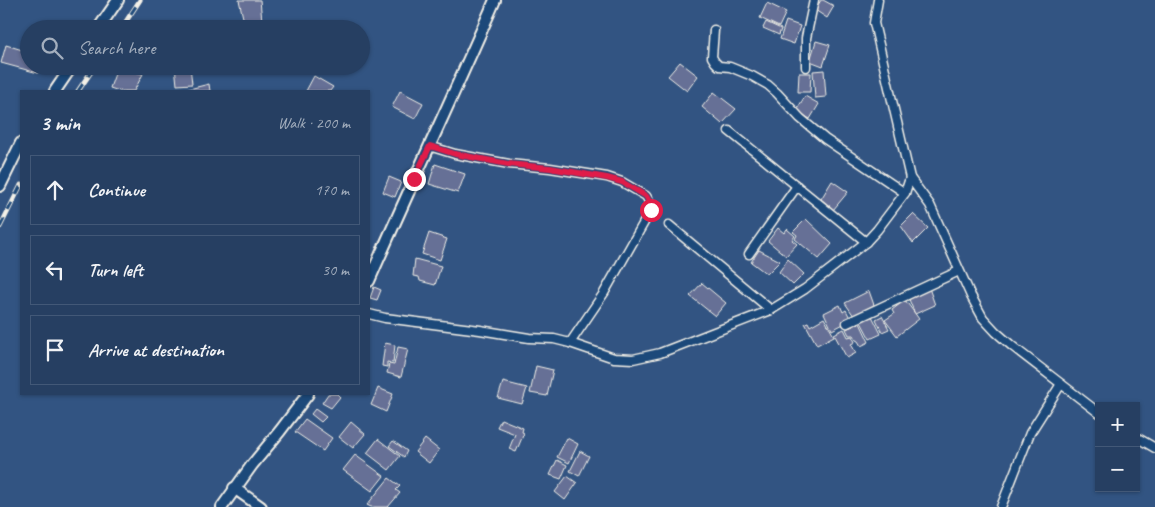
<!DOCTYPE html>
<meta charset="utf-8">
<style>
body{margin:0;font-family:Caveat,sans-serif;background:#324a6b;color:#f1f3f6}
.controls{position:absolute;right:15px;bottom:15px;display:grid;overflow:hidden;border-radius:0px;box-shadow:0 1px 4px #0004}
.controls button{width:45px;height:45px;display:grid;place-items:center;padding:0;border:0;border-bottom:1px solid #425877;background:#263f62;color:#f1f3f6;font:25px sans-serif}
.stop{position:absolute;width:15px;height:15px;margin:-11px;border:4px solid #e11d48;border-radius:50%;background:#fff}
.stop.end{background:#e11d48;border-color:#fff;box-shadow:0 1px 5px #0008}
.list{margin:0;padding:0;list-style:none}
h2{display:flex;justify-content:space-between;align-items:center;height:65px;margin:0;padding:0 20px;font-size:21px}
h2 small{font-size:16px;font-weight:400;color:#a4afbe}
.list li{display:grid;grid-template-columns:32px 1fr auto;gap:15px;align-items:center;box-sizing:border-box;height:70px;margin:0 10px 10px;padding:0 10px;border:1px solid #425877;border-radius:0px}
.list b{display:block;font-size:19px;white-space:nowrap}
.list em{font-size:16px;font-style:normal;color:#a4afbe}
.icon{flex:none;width:28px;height:28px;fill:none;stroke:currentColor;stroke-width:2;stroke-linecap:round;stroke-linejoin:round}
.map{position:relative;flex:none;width:1155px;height:507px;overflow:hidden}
.search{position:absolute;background:#263f62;box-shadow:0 1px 4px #0004;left:20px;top:20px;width:350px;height:55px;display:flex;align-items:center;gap:12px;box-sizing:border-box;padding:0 18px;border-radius:28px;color:#a4afbe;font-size:19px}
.panel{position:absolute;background:#263f62;box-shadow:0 1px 4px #0004;left:20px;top:90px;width:350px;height:305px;border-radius:0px}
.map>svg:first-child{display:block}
.building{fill:#667096;stroke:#f4f1e8}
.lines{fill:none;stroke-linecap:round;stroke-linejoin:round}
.minor-casing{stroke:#f4f1e8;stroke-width:11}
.tertiary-casing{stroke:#f4f1e8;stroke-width:14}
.minor{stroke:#1f4a7a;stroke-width:8}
.tertiary{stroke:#1f4a7a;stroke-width:10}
.rail-casing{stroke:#f4f1e8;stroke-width:5}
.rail{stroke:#1f4a7a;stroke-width:3;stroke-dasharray:9;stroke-linecap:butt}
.route{stroke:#e11d48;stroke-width:6}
</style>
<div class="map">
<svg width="1155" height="507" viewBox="0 0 1155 507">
<rect width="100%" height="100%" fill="#325482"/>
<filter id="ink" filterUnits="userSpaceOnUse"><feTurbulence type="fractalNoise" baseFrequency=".02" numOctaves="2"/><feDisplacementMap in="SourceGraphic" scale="10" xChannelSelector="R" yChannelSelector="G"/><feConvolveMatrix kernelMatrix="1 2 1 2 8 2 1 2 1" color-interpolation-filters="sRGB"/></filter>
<g filter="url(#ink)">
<g class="building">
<polygon points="239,0 260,0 262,21 244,22"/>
<polygon points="821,0 823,0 834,6 827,18 815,10"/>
<polygon points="767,3 786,12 779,27 760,18"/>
<polygon points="786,21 800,26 794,44 780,39"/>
<polygon points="766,22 781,29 779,35 763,28"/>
<polygon points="816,41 830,45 823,66 810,61"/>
<polygon points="6,45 29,52 29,66 40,66 38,73 1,63"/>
<polygon points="680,62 698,76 687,91 668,76"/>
<polygon points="175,66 190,66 192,84 177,85"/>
<polygon points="117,68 143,74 134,91 119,91 110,88"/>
<polygon points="824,70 826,97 815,98 813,71"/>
<polygon points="799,73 811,73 810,92 798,92"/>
<polygon points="314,76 333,87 330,91 306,91"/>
<polygon points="209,84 210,91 181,91"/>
<polygon points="400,91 423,103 415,119 392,107"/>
<polygon points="714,92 736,109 722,124 702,107"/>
<polygon points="805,96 819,104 810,119 796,111"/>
<polygon points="435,164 465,174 458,193 429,184"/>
<polygon points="389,177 401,182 395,197 383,192"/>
<polygon points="832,181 848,192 833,210 821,199"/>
<polygon points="913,214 928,228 913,243 901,226"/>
<polygon points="806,219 832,244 819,259 795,239 797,235 793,232"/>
<polygon points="778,228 784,233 787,229 795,236 792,240 797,244 786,256 768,241"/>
<polygon points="429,233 447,239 440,260 422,254"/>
<polygon points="759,250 780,261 767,274 751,262"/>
<polygon points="415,259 441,266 435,285 420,281 419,277 413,276"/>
<polygon points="788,259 804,274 793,285 779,272"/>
<polygon points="702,283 726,303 715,316 690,296"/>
<polygon points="374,287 381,290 377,300 370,298"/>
<polygon points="929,288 935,305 915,314 908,297"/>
<polygon points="869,291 874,305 854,316 845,303"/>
<polygon points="905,300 919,319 897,336 885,320 894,314 892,310"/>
<polygon points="840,305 843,312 846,310 851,320 832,330 824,313"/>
<polygon points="872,316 881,334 870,339 861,322"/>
<polygon points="882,316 889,329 882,332 876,319"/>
<polygon points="824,318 834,336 817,345 805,323 808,322 810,326"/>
<polygon points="860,323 869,342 861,346 858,341 856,340 853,335 849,335 846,329"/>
<polygon points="844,329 848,337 852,336 855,342 851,344 856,353 847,358 834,334"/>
<polygon points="385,343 395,345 393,363 387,362 387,367 382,366"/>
<polygon points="398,347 408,349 401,377 387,373 389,364 394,365"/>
<polygon points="536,366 553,370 547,396 530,393"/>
<polygon points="503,382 527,388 522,404 498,398"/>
<polygon points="378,388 393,394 386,412 371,405"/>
<polygon points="328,394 337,394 340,397 331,408 322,403"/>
<polygon points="315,409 326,417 321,422 311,414"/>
<polygon points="305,419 332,438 323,451 295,432"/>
<polygon points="501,419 523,428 522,432 524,433 516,452 509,449 515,434 497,427"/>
<polygon points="351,422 365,434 353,448 339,437"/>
<polygon points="567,438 578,444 569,463 557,457"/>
<polygon points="378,439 400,456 389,470 367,453"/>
<polygon points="425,439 439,450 429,463 415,452"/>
<polygon points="393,441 407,451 404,457 389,446"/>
<polygon points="580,451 589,456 579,476 570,471"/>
<polygon points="355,455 384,476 372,491 343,470"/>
<polygon points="557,460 567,465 561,479 550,475"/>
<polygon points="567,476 577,483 565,500 555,492"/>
<polygon points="389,478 400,486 396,490 400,493 388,507 371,507 367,505"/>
</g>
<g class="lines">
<defs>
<g id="minor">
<polyline points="714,30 712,57 715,62 719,66 730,67 752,76 768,85 777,93 800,118 825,139 905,193"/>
<polyline points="806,67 806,38 814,0"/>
<polyline points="729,131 866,242"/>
<polyline points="429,146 455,154 509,164 550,168 607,177 622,182 646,196 650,203 651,210 604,293 570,343"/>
<polyline points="910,178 930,205 971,296 983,318 996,332 1012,346 1099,413"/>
<polyline points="669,225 771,310"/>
<polyline points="749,254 797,186"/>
<polyline points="369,314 385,318 480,330 529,338 554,339 570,343 614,358 633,359 660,353 771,310 805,289 866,242 877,230 905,193 910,178 874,23 878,0"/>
<polyline points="847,323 959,271"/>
<polyline points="1136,437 1155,448"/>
<polyline points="1001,507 1030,433 1061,384"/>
</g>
<g id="tertiary">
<polyline points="98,29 118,0"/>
<polyline points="55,91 72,66"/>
<polyline points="0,186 21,143"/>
<path d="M369,281C410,187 454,94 495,0"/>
<polyline points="234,488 261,507"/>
<polyline points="222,507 252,465 280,431 308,394"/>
</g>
</defs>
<use href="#minor" class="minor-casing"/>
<use href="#tertiary" class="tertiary-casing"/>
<use href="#minor" class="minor"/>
<use href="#tertiary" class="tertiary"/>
<defs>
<g id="rail">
<polyline points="121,29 140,0"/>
<polyline points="78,91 95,66"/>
<polyline points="0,227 21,185"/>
</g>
</defs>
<use href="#rail" class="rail-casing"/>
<use href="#rail" class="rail"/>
</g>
</g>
<g class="lines" filter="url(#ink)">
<polyline class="route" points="414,179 430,146 455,154 508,164 550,168 607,178 622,182 646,196 650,203 651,210"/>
</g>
</svg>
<div class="controls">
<button>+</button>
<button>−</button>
</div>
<div class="stop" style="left:651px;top:210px"></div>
<div class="stop end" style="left:414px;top:179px"></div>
<div class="search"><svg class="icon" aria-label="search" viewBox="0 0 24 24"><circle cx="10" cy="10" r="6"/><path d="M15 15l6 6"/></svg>Search here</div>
<section class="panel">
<h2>3 min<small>Walk · 200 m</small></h2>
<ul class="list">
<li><svg class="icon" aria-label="ahead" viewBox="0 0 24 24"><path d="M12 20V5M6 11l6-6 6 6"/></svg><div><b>Continue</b></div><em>170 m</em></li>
<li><svg class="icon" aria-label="left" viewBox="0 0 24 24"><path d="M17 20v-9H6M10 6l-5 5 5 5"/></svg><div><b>Turn left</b></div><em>30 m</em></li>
<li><svg class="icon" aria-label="arrive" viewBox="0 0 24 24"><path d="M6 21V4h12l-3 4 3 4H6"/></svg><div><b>Arrive at destination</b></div></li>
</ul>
</section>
</div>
